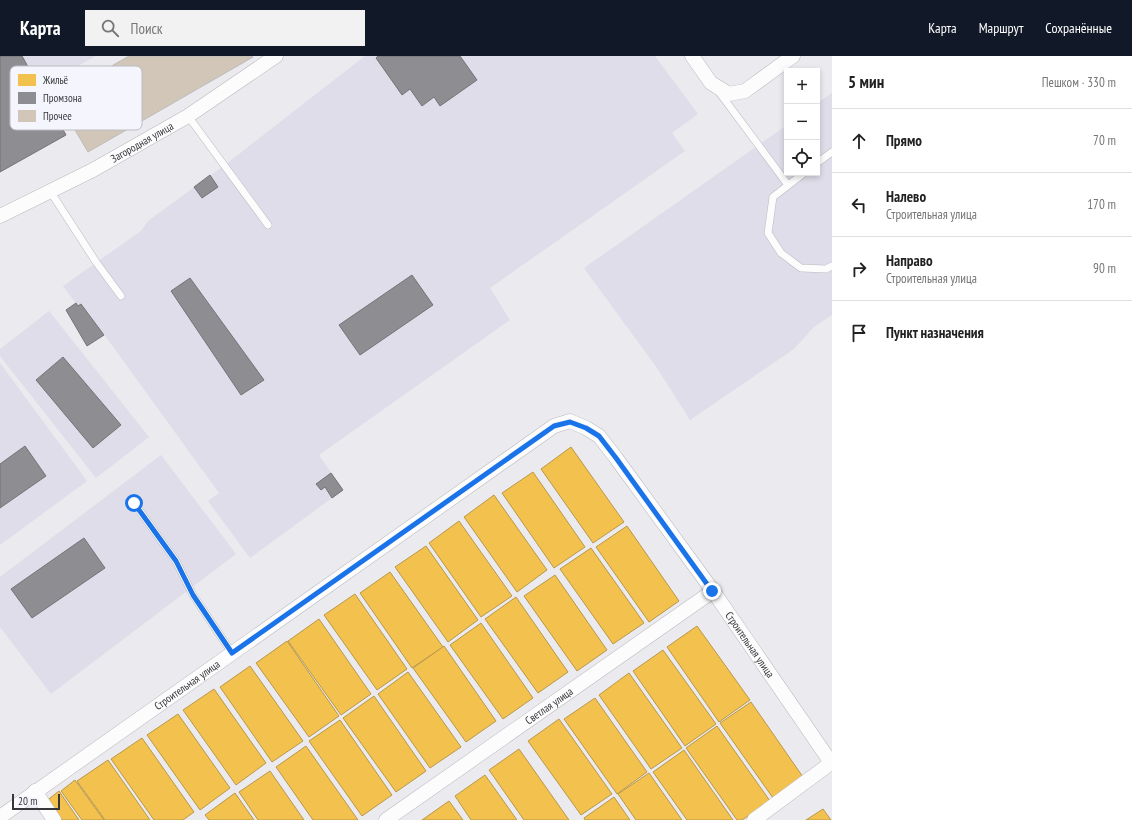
<!DOCTYPE html>
<html lang="ru">
<meta charset="utf-8">
<style>
body{margin:0;font-family:"PT Sans Narrow",sans-serif;background:#f2f2f2;color:#222}
.controls{position:absolute;right:12px;top:12px;display:grid;overflow:hidden;border-radius:0px;box-shadow:0 2px 6px #0003}
.controls button{width:36px;height:36px;display:grid;place-items:center;padding:0;border:0;border-bottom:1px solid #e0e0e0;background:#fff;color:#222;font:20px sans-serif}
.scale{position:absolute;left:12px;bottom:10px;width:48px;box-sizing:border-box;padding-left:4px;border:2px solid #37373b;border-top:0;font-size:11px;line-height:14px;white-space:nowrap;color:#37373b;-webkit-text-stroke:3px #f5f5fd;paint-order:stroke}
.stop{position:absolute;width:12px;height:12px;margin:-9px;border:3px solid #1a73e8;border-radius:50%;background:#fff}
.stop.end{background:#1a73e8;border-color:#fff;box-shadow:0 1px 4px #0008}
.list{margin:0;padding:0;list-style:none}
h2{display:flex;justify-content:space-between;align-items:center;height:52px;margin:0;padding:0 16px;font-size:17px}
h2 small{font-size:13px;font-weight:400;color:#767676}
.list li{display:grid;grid-template-columns:26px 1fr auto;gap:12px;align-items:center;box-sizing:border-box;height:64px;padding:0 16px;border-top:1px solid #e0e0e0}
.list b{display:block;font-size:15px;white-space:nowrap}
.list p{margin:0;font-size:13px;white-space:nowrap;color:#767676}
.list em{font-size:13px;font-style:normal;color:#767676}
.icon{flex:none;width:22px;height:22px;fill:none;stroke:currentColor;stroke-width:2;stroke-linecap:round;stroke-linejoin:round}
.map{position:relative;flex:none;width:832px;height:764px;overflow:hidden}
header{display:flex;align-items:center;gap:24px;box-sizing:border-box;height:56px;padding:0 20px;background:#111827;color:#fff}
header strong{font-size:19px}
nav{display:flex;gap:22px;margin-inline-start:auto;font-size:14px}
.search{width:280px;height:36px;background:#f2f2f2;display:flex;align-items:center;gap:10px;box-sizing:border-box;padding:0 14px;border-radius:0px;color:#767676;font-size:15px}
main{display:flex}
aside{flex:1;background:#fff}
.map>svg:first-child{display:block}
.built{fill:#dedde9}
.homes{fill:#f2c14e;stroke:#ba9848}
.industry{fill:#8d8d92;stroke:#737378}
.building{fill:#d1c6b7;stroke:#bdbcbd}
.lines{fill:none;stroke-linecap:round;stroke-linejoin:round}
.lane-casing{stroke:#bababe;stroke-width:8}
.street-casing{stroke:#bababe;stroke-width:15}
.lane{stroke:#fcfcfd;stroke-width:7}
.street{stroke:#fcfcfd;stroke-width:14}
.route{stroke:#1a73e8;stroke-width:5}
.labels{text-anchor:middle;dominant-baseline:central;stroke-width:4;stroke-linejoin:round;paint-order:stroke}
.street-label{font-size:11px;fill:#37373b;stroke:#f5f5fd}
.key{fill:#f5f5fd;stroke:#bcbcc3;stroke-width:1}
.key-label{font-size:11px;fill:#37373b}
</style>
<header>
<strong>Карта</strong>
<div class="search"><svg class="icon" aria-label="search" viewBox="0 0 24 24"><circle cx="10" cy="10" r="6"/><path d="M15 15l6 6"/></svg>Поиск</div>
<nav><a>Карта</a><a>Маршрут</a><a>Сохранённые</a></nav>
</header>
<main>
<div class="map">
<svg width="832" height="764" viewBox="0 0 832 764">
<rect width="100%" height="100%" fill="#eaeaef"/>
<g class="built">
<polygon points="0,0 96,0 39,31 66,79 0,116"/>
<polygon points="365,0 655,0 698,58 672,77 685,95 490,232 510,264 319,399 343,434 250,502 208,445 219,437 82,248 78,250 63,230 141,175 148,165 230,105"/>
<polygon points="832,37 832,259 814,271 794,293 690,364 657,312 584,212 787,69 787,117 817,117 817,47"/>
<polygon points="49,255 149,381 96,422 0,300 0,293"/>
<polygon points="0,307 87,425 0,489"/>
<polygon points="161,399 236,498 51,638 0,571 0,521"/>
</g>
<g class="homes">
<polygon points="571,391 624,466 593,487 541,413"/>
<polygon points="533,416 585,491 554,512 502,437"/>
<polygon points="494,439 547,514 517,536 464,461"/>
<polygon points="459,465 512,540 481,561 429,487"/>
<polygon points="627,470 679,545 649,566 596,491"/>
<polygon points="426,490 478,564 448,586 395,511"/>
<polygon points="591,492 644,567 613,588 560,513"/>
<polygon points="390,516 443,591 412,612 360,537"/>
<polygon points="555,519 607,594 577,615 524,540"/>
<polygon points="355,538 407,613 377,634 324,559"/>
<polygon points="516,541 568,616 538,637 485,563"/>
<polygon points="319,563 371,638 341,659 288,585"/>
<polygon points="481,567 533,642 503,663 450,589"/>
<polygon points="697,570 750,644 719,666 667,591"/>
<polygon points="287,585 339,660 309,681 256,607"/>
<polygon points="444,590 496,665 466,686 413,612"/>
<polygon points="663,594 716,668 685,690 633,615"/>
<polygon points="250,610 303,685 272,706 220,631"/>
<polygon points="408,616 461,691 430,712 378,638"/>
<polygon points="629,617 682,692 651,713 599,639"/>
<polygon points="214,633 266,707 236,729 183,654"/>
<polygon points="374,640 426,715 396,736 343,662"/>
<polygon points="595,642 647,716 617,738 564,663"/>
<polygon points="751,646 803,721 773,742 720,667"/>
<polygon points="178,658 230,732 200,754 147,679"/>
<polygon points="559,663 612,738 581,759 528,685"/>
<polygon points="340,664 392,739 362,760 309,685"/>
<polygon points="717,670 770,745 742,764 737,764 686,692"/>
<polygon points="142,682 194,756 183,764 154,764 111,703"/>
<polygon points="306,690 358,764 313,764 276,711"/>
<polygon points="519,693 569,764 524,764 489,714"/>
<polygon points="684,694 733,764 687,764 653,716"/>
<polygon points="108,704 150,764 105,764 77,725"/>
<polygon points="270,715 304,764 258,764 239,736"/>
<polygon points="649,717 682,764 636,764 618,738"/>
<polygon points="485,719 517,764 471,764 455,740"/>
<polygon points="75,724 104,764 82,764 61,735"/>
<polygon points="59,735 79,764 58,764 45,746"/>
<polygon points="235,737 254,764 209,764 205,759"/>
<polygon points="614,741 630,764 585,764 584,762"/>
<polygon points="449,745 463,764 422,764"/>
<polygon points="823,753 831,764 806,764"/>
</g>
<g class="industry">
<polygon points="0,0 22,0 66,79 0,116"/>
<polygon points="378,0 460,0 477,24 440,50 434,41 422,50 410,33 402,39 376,2"/>
<polygon points="210,119 218,131 202,142 194,131"/>
<polygon points="412,219 433,249 360,299 339,269"/>
<polygon points="190,222 264,324 241,339 171,235"/>
<polygon points="76,247 78,250 81,248 104,279 87,290 66,254"/>
<polygon points="63,301 121,369 93,392 36,324"/>
<polygon points="25,390 46,420 0,452 0,408"/>
<polygon points="331,417 343,434 332,442 325,431 321,434 316,428"/>
<polygon points="84,482 105,512 32,562 11,533"/>
</g>
<polygon class="building" points="129,0 252,0 253,1 88,96 56,42"/>
<g class="lines">
<defs>
<g id="lane">
<polyline points="719,36 788,129"/>
<polyline points="188,60 268,169"/>
<polyline points="817,107 832,96"/>
<polyline points="804,117 773,141 768,177 781,197 801,212 826,213 832,210"/>
<polyline points="50,135 96,206 121,240"/>
<polyline points="134,447 176,505 193,539 232,597"/>
</g>
<g id="street">
<polyline points="692,0 711,27 729,38 745,35 793,0"/>
<path id="s1" d="M0,160L93,114L188,60L276,0"/>
<polyline points="35,735 54,764"/>
<path id="s2" d="M0,761L554,370L570,365L586,372L599,380L616,402L713,535L832,708"/>
<path id="s3" d="M386,764L713,535"/>
<polyline points="754,764 831,707"/>
</g>
</defs>
<use href="#lane" class="lane-casing"/>
<use href="#street" class="street-casing"/>
<use href="#lane" class="lane"/>
<use href="#street" class="street"/>
</g>
<g class="lines">
<polyline class="route" points="134,447 176,505 193,539 232,597 554,370 570,366 586,372 599,380 616,402 712,535"/>
</g>
<g class="labels">
<g class="street-label">
<text stroke="none"><textPath href="#s1" startOffset="160">Загородная улица</textPath></text>
<text stroke="none"><textPath href="#s2" startOffset="985">Строительная улица</textPath></text>
<text stroke="none"><textPath href="#s2" startOffset="229">Строительная улица</textPath></text>
<text stroke="none"><textPath href="#s3" startOffset="199">Светлая улица</textPath></text>
</g>
</g>
<rect x="10" y="10" width="132" height="64" rx="6" class="key"/>
<rect x="18" y="18" width="18" height="12" fill="#f2c14e"/>
<rect x="18" y="36" width="18" height="12" fill="#8d8d92"/>
<rect x="18" y="54" width="18" height="12" fill="#d1c6b7"/>
<g class="key-label">
<text x="43" y="28">Жильё</text>
<text x="43" y="46">Промзона</text>
<text x="43" y="64">Прочее</text>
</g>
</svg>
<div class="controls">
<button>+</button>
<button>−</button>
<button><svg class="icon" aria-label="locate" viewBox="0 0 24 24"><circle cx="12" cy="12" r="6"/><path d="M12 2v4M12 18v4M2 12h4M18 12h4"/></svg></button>
</div>
<div class="scale">20 m</div>
<div class="stop" style="left:134px;top:447px"></div>
<div class="stop end" style="left:712px;top:535px"></div>
</div>
<aside>
<h2>5 мин<small>Пешком · 330 m</small></h2>
<ul class="list">
<li><svg class="icon" aria-label="ahead" viewBox="0 0 24 24"><path d="M12 20V5M6 11l6-6 6 6"/></svg><div><b>Прямо</b></div><em>70 m</em></li>
<li><svg class="icon" aria-label="left" viewBox="0 0 24 24"><path d="M17 20v-9H6M10 6l-5 5 5 5"/></svg><div><b>Налево</b><p>Строительная улица</p></div><em>170 m</em></li>
<li><svg class="icon" aria-label="right" viewBox="0 0 24 24"><path d="M7 20v-9h11M14 6l5 5-5 5"/></svg><div><b>Направо</b><p>Строительная улица</p></div><em>90 m</em></li>
<li><svg class="icon" aria-label="arrive" viewBox="0 0 24 24"><path d="M6 21V4h12l-3 4 3 4H6"/></svg><div><b>Пункт назначения</b></div></li>
</ul>
</aside>
</main>
